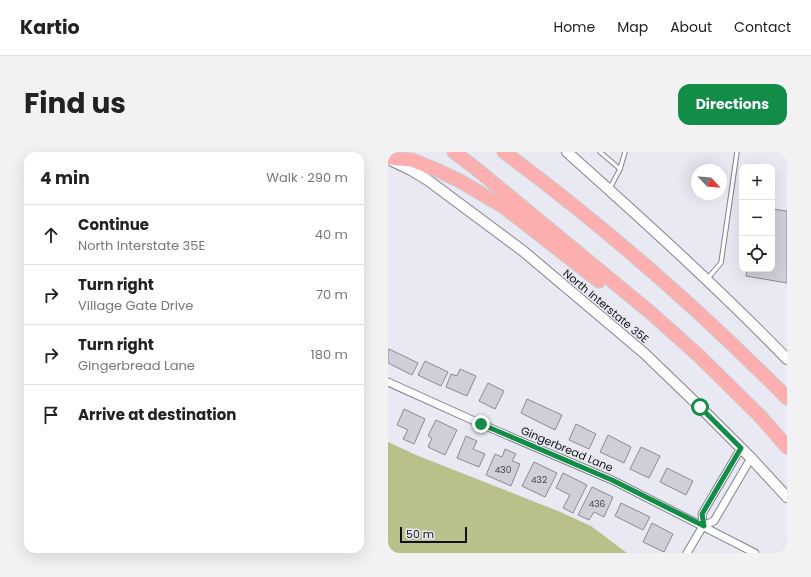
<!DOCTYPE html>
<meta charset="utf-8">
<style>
body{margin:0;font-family:Poppins,sans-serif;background:#f2f2f2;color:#222}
.controls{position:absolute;right:12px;top:12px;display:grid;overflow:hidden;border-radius:8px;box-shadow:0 4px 16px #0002}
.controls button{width:36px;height:36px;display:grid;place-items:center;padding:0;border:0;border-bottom:1px solid #e0e0e0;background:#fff;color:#222;font:20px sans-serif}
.compass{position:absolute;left:303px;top:12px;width:36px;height:36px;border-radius:50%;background:#fff;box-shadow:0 4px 16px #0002;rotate:116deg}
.scale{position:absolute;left:12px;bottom:10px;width:67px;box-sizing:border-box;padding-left:4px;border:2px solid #121216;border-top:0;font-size:11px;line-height:14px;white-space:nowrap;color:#121216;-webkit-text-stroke:3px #e9e9f4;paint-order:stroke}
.stop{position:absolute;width:12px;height:12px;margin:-9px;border:3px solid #118d48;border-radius:50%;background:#fff}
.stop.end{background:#118d48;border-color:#fff;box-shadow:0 1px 4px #0008}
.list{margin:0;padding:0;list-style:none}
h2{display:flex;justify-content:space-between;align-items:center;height:52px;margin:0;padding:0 16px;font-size:17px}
h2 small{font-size:13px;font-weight:400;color:#767676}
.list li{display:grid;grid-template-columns:26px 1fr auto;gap:12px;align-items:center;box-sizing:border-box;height:60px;padding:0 16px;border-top:1px solid #e0e0e0}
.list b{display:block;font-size:15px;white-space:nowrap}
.list p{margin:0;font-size:13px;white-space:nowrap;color:#767676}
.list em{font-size:13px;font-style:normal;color:#767676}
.icon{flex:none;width:22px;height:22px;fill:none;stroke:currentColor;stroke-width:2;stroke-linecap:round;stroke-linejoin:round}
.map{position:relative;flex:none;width:399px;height:401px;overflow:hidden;border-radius:12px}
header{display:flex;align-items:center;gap:24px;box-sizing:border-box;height:56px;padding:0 20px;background:#fff;border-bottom:1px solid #e0e0e0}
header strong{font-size:19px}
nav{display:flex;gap:22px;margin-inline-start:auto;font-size:14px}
.intro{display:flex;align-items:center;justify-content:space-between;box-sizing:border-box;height:96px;padding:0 24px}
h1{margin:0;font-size:28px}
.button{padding:10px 18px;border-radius:12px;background:#118d48;color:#fff;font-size:14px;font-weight:700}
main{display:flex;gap:24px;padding:0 24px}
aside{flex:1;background:#fff;border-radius:12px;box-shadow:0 4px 16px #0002}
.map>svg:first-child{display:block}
.green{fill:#b9c08a}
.building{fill:#cfcfda;stroke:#8a8a94}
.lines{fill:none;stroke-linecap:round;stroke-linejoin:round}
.lane-casing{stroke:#82828c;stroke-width:5.5}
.street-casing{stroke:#82828c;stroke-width:9}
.secondary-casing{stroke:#82828c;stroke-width:12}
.highway-casing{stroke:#cbcbcc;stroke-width:15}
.lane{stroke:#fff;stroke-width:3.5}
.street{stroke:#fff;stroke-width:7}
.secondary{stroke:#fff;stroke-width:10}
.highway{stroke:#fdaeaf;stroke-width:13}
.route{stroke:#118d48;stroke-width:5}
.labels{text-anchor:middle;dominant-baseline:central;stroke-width:3;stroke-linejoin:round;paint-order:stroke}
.number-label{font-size:9px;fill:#414147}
.street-label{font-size:11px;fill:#121216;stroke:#e9e9f4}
</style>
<header>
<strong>Kartio</strong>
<nav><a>Home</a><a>Map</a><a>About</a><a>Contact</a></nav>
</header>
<div class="intro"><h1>Find us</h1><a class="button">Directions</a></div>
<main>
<aside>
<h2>4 min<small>Walk · 290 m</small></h2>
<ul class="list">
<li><svg class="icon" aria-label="ahead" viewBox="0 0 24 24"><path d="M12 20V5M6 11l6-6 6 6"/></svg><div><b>Continue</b><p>North Interstate 35E</p></div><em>40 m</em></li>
<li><svg class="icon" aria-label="right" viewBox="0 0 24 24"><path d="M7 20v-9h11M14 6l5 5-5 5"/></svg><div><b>Turn right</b><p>Village Gate Drive</p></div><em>70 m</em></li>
<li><svg class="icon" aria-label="right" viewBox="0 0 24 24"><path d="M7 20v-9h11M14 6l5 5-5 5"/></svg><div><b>Turn right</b><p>Gingerbread Lane</p></div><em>180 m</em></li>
<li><svg class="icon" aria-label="arrive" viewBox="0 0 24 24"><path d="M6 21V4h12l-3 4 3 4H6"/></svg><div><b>Arrive at destination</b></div></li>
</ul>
</aside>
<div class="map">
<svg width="399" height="401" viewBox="0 0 399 401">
<rect width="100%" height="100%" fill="#e9e9f4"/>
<polygon class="green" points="0,290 28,303 170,359 203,374 239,401 0,401"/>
<g class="building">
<polygon points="384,57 399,59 399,131 358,124 359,117 384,117"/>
<polygon points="1,197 30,211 24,223 0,211 0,199"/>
<polygon points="37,209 60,220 53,234 30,223"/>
<polygon points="72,217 88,224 79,244 58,235 63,222 69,224"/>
<polygon points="100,231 116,239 107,257 91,249"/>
<polygon points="139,247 174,263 167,278 133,261"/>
<polygon points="16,257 37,267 26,292 15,287 20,278 9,273"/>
<polygon points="48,268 69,278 57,303 40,295 44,286 40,284"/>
<polygon points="188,272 208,282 201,297 181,288"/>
<polygon points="220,283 243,295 236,311 212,300"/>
<polygon points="78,284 89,289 85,297 97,302 91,315 69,306"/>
<polygon points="253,295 272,304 261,326 242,317"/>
<polygon points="117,297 128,302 124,309 132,312 123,334 98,323 107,302 114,305"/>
<polygon points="146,310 169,321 157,345 134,334"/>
<polygon points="279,316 305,329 298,343 272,330"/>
<polygon points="175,321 199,333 185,361 175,356 182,343 168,336"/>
<polygon points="204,335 225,345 216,365 206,360 201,368 190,363"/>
<polygon points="233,351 262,365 255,378 227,364"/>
<polygon points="264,371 285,382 276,400 255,390"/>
</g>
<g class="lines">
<defs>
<g id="lane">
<polyline points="212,0 232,17"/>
<polyline points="221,38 232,17 237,0"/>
<polyline points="319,127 333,111 349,0"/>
</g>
<g id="street">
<polyline points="0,230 93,272 224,328 367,401"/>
<polyline points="315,374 314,362 353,296"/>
<polyline points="299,401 315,374 326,369 363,306"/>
</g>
<g id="secondary">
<path d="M179,0C254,67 329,135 399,207"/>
<polyline points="2,8 23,18 41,29 135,99 256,201 312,255 363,306 399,345"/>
</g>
<g id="highway">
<polyline points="66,0 86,15 263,161 310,203 372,264 399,295"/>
<path d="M116,0C217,75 311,157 399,246"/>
<polyline points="0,6 24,8 51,19 72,29 116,55 211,129"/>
</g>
</defs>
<use href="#lane" class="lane-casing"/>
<use href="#street" class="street-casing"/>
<use href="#secondary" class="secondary-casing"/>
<use href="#highway" class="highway-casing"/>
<use href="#lane" class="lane"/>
<use href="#street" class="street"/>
<use href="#secondary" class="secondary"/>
<use href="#highway" class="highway"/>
</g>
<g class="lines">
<polyline class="route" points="93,272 224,328 316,374 314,362 353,296 312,255"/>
</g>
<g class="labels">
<g class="number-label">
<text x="115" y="318">430</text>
<text x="151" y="328">432</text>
<text x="209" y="352">436</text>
</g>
<g class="street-label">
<text transform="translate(218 154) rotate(40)">North Interstate 35E</text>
<text transform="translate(179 297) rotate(23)">Gingerbread Lane</text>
</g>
</g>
</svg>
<div class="controls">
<button>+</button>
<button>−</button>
<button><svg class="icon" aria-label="locate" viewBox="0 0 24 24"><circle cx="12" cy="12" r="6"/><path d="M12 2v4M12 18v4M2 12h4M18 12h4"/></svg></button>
</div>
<svg class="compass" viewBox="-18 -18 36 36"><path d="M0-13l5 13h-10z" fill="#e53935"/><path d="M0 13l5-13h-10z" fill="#767676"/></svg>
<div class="scale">50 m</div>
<div class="stop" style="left:312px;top:255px"></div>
<div class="stop end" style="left:93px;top:272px"></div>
</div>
</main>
